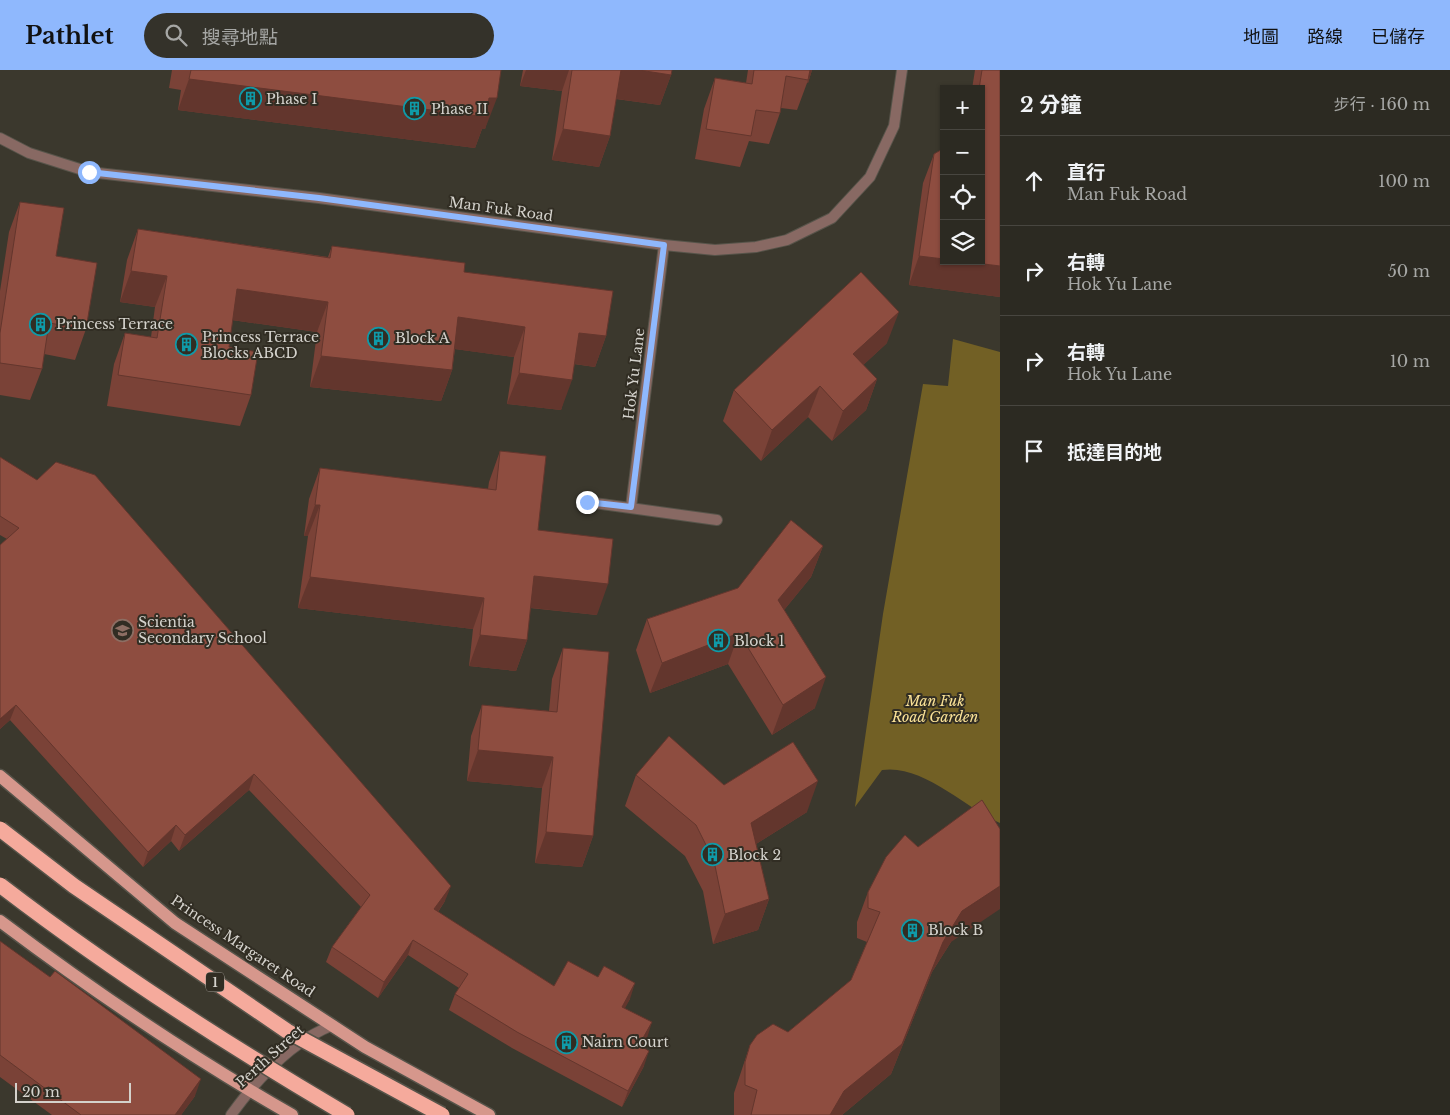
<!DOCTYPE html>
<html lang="zh-TW">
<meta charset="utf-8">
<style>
body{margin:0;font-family:"Libre Baskerville","Noto Sans TC",serif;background:#34322a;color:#f1f3f6}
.controls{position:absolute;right:15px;top:15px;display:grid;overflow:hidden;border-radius:0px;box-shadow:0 1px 4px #0004}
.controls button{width:45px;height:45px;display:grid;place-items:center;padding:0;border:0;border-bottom:1px solid #484640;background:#2c2a22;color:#f1f3f6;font:25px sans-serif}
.scale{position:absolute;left:15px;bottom:12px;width:116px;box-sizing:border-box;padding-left:5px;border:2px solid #d4d2cc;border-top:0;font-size:14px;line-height:18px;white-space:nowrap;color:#d4d2cc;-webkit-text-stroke:4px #312d23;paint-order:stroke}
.stop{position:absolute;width:15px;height:15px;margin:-11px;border:4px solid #8fb8fd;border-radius:50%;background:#fff}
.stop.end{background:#8fb8fd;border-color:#fff;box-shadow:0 1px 5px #0008}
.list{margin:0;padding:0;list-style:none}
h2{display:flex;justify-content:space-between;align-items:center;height:65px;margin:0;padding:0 20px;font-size:21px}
h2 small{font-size:16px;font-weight:400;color:#a6a7a5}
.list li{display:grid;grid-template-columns:32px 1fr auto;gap:15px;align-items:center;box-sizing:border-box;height:90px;padding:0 20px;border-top:1px solid #484640}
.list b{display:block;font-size:19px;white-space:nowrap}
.list p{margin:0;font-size:16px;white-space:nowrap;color:#a6a7a5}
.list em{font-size:16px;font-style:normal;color:#a6a7a5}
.icon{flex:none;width:28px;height:28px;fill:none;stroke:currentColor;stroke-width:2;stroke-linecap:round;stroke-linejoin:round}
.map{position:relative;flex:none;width:1000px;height:1045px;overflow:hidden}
header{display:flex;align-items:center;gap:30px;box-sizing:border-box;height:70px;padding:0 25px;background:#8fb8fd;color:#111}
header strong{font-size:24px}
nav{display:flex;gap:28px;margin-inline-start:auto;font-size:18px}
.search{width:350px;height:45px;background:#34322a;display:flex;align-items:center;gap:12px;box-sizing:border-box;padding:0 18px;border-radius:28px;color:#a6a7a5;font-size:19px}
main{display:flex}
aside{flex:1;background:#2c2a22}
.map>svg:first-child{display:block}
.green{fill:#726025}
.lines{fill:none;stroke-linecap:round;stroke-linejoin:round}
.street-casing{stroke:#57544a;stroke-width:12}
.primary-casing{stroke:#57544a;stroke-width:15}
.street{stroke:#886963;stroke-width:10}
.primary{stroke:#d6978c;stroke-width:12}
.highway-bridge-casing{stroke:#57544a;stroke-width:18;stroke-linecap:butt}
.highway-bridge{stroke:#f5aa9c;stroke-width:15}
.wall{fill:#7a4237}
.shaded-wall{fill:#63362d}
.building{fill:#8e4d40;stroke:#63362d}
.route{stroke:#8fb8fd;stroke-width:6}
.labels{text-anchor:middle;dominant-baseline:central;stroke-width:4;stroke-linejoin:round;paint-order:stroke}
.shield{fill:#312d23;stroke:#a3a099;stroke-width:1}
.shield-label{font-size:12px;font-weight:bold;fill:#d4d2cc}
.poi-label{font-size:14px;fill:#d4d2cc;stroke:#312d23;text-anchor:start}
.street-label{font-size:14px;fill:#d4d2cc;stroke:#312d23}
.park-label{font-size:14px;font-style:italic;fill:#fae297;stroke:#312d23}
</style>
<header>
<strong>Pathlet</strong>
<div class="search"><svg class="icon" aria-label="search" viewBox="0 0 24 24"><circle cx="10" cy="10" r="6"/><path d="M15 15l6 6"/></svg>搜尋地點</div>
<nav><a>地圖</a><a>路線</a><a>已儲存</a></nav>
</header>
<main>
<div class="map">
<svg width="1000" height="1045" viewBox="0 0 1000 1045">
<rect width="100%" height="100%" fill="#3b382d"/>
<path class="green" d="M953,269L1000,282V753C964,737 923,694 882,700L855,737L883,544L923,314L948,316Z"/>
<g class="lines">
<defs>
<g id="street">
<polyline points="0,68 29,83 89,102 319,128 664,175 715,180 756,177 787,170 832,148 870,107 894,56 902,0"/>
<polyline points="587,432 717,450"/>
<polyline points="631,437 664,175"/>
<path d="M231,1045C257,1009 292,971 333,955"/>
</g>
<g id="primary">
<polyline points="0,706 175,853 365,977 489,1045"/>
<path d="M0,851C93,921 191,987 292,1045"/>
</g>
</defs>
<use href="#street" class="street-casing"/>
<use href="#primary" class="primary-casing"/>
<use href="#street" class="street"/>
<use href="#primary" class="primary"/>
<defs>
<g id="highway-bridge">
<polyline points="0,759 74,816 287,961 442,1045"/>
<path d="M0,815C112,901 226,974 347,1045"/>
</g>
</defs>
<use href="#highway-bridge" class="highway-bridge-casing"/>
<use href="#highway-bridge" class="highway-bridge"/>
</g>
<g class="wall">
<polygon points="172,0 501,0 485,59 482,59 475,78 178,40 181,20 169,18"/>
<polygon points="523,0 672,0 671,5 660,35 616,29 610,66 599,97 552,90 562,21 520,16"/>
<polygon points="748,0 812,0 808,13 807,13 797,40 781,38 780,43 769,74 749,71 740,97 695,89 704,39 715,8 746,13"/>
<polygon points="975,0 1000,0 1000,227 909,215 923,113 934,84 981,191 981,19 972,19"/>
<polygon points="20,132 56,186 86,259 75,290 44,284 42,299 30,330 0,325 0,221 9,162"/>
<polygon points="138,159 328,187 332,176 464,202 606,266 595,297 574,294 561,340 507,334 514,287 455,279 452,300 441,331 310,317 317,262 232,250 229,277 251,325 240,356 107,336 114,294 125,263 151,267 155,237 120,232 127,190"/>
<polygon points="887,273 863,295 877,309 866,340 832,371 808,347 761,391 723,351 734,320"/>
<polygon points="500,381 538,460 597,545 530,538 527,570 516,601 469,596 473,559 298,538 308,466 304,466 309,429 320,398 488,419 489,412"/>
<polygon points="0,387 445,831 438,842 554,916 630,929 624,938 647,968 642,977 644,996 622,1037 512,978 449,940 455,924 459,918 408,885 378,928 326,892 332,877 361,837 249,720 179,781 171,771 143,797 10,650 0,659 0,475 7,469 0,465"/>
<polygon points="823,476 811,507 784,540 815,638 772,665 728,594 650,623 636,580 647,549 738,518"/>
<polygon points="563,578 593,766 582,797 535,793 542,718 467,711 471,666 482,635 549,641 552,609"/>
<polygon points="636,705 724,715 807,742 756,774 769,829 758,860 713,874 703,821 685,786 625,736"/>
<polygon points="868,822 951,872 932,902 891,1004 842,1045 734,1045 734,1023 750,975 788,962 851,910 867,872 857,868 857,852"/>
<polygon points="0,871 195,1026 181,1045 52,1045 0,1007"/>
</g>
<g class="shaded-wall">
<polygon points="526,0 569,0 562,21 520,16"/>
<polygon points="620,0 639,0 671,5 660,35 610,28"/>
<polygon points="806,0 812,0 808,13 807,13 808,10"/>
<polygon points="189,9 489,28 497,28 485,59 482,59 475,78 178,40"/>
<polygon points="563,59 610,66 599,97 552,90"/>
<polygon points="919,186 944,189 944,191 960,191 1000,196 1000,227 909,215"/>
<polygon points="131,201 167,206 155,237 120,232"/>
<polygon points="237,219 328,232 317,262 225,249"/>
<polygon points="899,242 887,273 842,315 853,284"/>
<polygon points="458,247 525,257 514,287 447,278"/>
<polygon points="579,263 606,266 595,297 568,293"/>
<polygon points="321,286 452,300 441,331 310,317"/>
<polygon points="519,303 572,310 561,340 507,334"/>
<polygon points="877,309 866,340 832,371 843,341"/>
<polygon points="820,316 808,347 761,391 772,360"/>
<polygon points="315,435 320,435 308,466 304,466"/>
<polygon points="823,476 811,507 767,561 778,530"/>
<polygon points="534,506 608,514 597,545 523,537"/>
<polygon points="310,507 484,528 473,559 298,538"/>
<polygon points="739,563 728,594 650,623 662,593"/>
<polygon points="480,565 527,570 516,601 469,596"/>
<polygon points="826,607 815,638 772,665 783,635"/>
<polygon points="16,635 10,650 0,659 0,649"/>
<polygon points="478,680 553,687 542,718 467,711"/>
<polygon points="254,704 249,720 179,781 185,765"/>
<polygon points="818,711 807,742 740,784 751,753"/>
<polygon points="176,755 171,771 143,797 148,782"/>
<polygon points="546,762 593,766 582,797 535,793"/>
<polygon points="451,816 445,831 429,855 434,839"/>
<polygon points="1000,816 1000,839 951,872 932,902 891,1004 842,1045 830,1045 844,1021 943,872 962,841"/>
<polygon points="769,829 758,860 713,874 725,844"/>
<polygon points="413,870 408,885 378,928 384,912"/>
<polygon points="635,913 630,929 617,953 622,937"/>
<polygon points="652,952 647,968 634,991 639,975"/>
<polygon points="649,981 644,996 622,1037 628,1021"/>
<polygon points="201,1009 195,1026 181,1045 175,1045"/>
</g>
<g class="building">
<polygon points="191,0 501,0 497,28 489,28 486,47 189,9"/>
<polygon points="572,0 621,0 610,66 563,59"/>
<polygon points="639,0 672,0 671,5"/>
<polygon points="754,0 810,0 808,10 786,6 780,43 756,40 751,66 706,59 715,8 752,14"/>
<polygon points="982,0 1000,0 1000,196 960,191 981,191 981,19 979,19"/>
<polygon points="944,78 944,189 919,186 934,84"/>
<polygon points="20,132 64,138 56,186 97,193 86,259 49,253 42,299 0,293 0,263"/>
<polygon points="138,159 330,188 332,176 465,193 464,202 613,221 606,266 579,263 572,310 519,303 525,257 458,247 452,300 321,286 328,232 237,219 229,277 258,282 251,325 118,305 125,263 157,268 167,206 131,201"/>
<polygon points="861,202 899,242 853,284 877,309 843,341 820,316 772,360 734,320"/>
<polygon points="500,381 546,386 538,460 613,469 608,514 534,506 527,570 480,565 484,528 310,507 320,435 315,435 320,398 496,420"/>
<polygon points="0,387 37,410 56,392 95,405 451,816 434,839 554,916 568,891 598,907 604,896 635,913 622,937 652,952 639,975 649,981 628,1021 517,962 455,924 468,904 413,870 384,912 332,877 370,825 254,704 185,765 176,755 148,782 16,635 0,649 0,475 19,458 0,446"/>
<polygon points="791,450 823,476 778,530 826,607 783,635 739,563 662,593 647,549 738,518"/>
<polygon points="563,578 609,582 593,766 546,762 553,687 478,680 482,635 557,642"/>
<polygon points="669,666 724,715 793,672 818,711 751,753 769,829 725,844 714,791 696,755 636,705"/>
<polygon points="982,730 1000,759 1000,816 962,841 943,872 902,974 844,1021 830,1045 751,1045 757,1020 745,1015 745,992 750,975 757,965 773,954 788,962 851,910 880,842 868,838 868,822 886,787 905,765 918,777"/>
<polygon points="0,871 50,907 55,901 201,1009 175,1045 81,1045 0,985"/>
</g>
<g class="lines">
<polyline class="route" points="89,102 319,128 664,175 631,437 587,432"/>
</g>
<defs>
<symbol id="building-ring" viewBox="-11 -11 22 22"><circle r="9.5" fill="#312d23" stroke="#0f9aa8" stroke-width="1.5"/><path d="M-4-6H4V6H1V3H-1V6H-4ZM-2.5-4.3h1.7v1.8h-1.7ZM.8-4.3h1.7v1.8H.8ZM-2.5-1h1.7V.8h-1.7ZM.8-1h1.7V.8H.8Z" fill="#0f9aa8"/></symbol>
<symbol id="school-ring" viewBox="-11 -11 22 22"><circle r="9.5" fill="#312d23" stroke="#8d6e63" stroke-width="1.5"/><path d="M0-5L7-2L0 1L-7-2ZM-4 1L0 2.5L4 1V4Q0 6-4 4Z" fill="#8d6e63"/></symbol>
</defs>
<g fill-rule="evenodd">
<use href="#building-ring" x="238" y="16" width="25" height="25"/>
<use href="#building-ring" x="402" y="26" width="25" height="25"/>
<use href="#building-ring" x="28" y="242" width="25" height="25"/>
<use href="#building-ring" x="366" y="256" width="25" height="25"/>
<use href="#building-ring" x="174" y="262" width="25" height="25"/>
<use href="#school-ring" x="110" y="548" width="25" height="25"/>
<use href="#building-ring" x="706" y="558" width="25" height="25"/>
<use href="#building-ring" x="700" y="772" width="25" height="25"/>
<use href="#building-ring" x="900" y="848" width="25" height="25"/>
<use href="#building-ring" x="554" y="960" width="25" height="25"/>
</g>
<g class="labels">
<rect class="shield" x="206" y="902.5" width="18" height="19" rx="4"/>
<g class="shield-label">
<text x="215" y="912">1</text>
</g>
<g class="poi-label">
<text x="266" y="29">Phase I</text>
<text x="431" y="39">Phase II</text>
<text x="56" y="254">Princess Terrace</text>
<text x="202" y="267">Princess Terrace<tspan x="202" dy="16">Blocks ABCD</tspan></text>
<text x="395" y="268">Block A</text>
<text x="138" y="552">Scientia<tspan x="138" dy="16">Secondary School</tspan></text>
<text x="734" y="571">Block 1</text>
<text x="728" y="785">Block 2</text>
<text x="928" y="860">Block B</text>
<text x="582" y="972">Nairn Court</text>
</g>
<g class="street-label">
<text transform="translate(501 139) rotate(8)">Man Fuk Road</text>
<text transform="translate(634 304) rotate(-83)">Hok Yu Lane</text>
<text transform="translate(243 876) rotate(34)">Princess Margaret Road</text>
<text transform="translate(270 986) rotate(-42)">Perth Street</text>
</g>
<g class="park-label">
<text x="935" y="631">Man Fuk<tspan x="935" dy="16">Road Garden</tspan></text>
</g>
</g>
</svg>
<div class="controls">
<button>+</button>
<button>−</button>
<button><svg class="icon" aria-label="locate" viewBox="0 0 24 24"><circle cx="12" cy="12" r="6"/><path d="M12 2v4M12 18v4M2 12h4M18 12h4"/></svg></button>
<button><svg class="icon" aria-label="layers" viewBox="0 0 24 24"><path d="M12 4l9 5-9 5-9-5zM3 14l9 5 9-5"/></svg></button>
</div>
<div class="scale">20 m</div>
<div class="stop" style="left:89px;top:102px"></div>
<div class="stop end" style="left:587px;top:432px"></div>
</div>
<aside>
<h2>2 分鐘<small>步行 · 160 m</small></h2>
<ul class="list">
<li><svg class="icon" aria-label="ahead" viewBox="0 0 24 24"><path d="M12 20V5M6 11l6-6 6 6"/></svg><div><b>直行</b><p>Man Fuk Road</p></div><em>100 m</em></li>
<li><svg class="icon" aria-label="right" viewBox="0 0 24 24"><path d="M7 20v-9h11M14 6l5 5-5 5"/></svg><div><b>右轉</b><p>Hok Yu Lane</p></div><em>50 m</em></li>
<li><svg class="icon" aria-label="right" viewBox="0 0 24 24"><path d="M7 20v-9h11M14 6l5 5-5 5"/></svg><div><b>右轉</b><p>Hok Yu Lane</p></div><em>10 m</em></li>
<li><svg class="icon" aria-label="arrive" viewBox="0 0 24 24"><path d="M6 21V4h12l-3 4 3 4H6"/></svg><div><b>抵達目的地</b></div></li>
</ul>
</aside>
</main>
